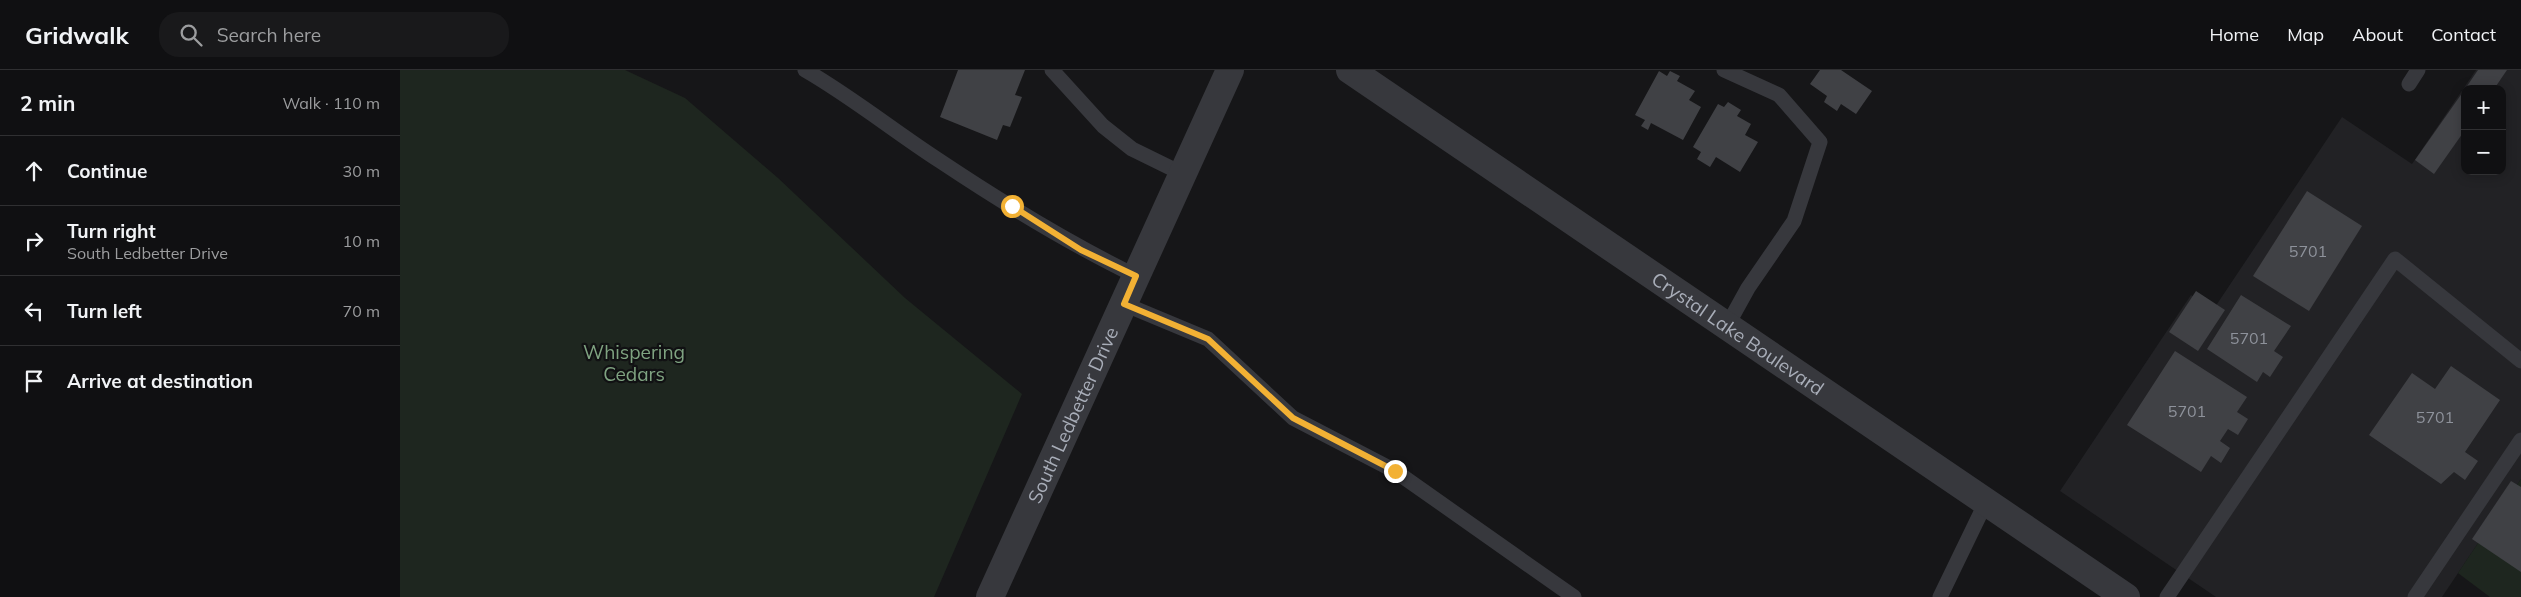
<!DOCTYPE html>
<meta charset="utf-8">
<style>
body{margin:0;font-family:Mulish,sans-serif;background:#19191b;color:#f1f3f6}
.controls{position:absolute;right:15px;top:15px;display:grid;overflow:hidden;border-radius:10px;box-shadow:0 2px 12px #0003}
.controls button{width:45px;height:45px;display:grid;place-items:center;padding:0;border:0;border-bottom:1px solid #303032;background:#101012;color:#f1f3f6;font:25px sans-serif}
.stop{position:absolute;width:15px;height:15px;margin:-11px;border:4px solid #f2b134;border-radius:50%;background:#fff}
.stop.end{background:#f2b134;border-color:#fff;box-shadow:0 1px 5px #0008}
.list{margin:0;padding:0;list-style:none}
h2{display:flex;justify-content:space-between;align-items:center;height:65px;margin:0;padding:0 20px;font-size:21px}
h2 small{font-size:16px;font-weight:400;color:#9c9d9f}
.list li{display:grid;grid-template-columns:32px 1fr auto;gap:15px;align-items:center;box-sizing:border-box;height:70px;padding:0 20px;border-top:1px solid #303032}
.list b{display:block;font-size:19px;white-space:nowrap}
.list p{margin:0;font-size:16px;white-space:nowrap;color:#9c9d9f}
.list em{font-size:16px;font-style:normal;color:#9c9d9f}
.icon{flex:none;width:28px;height:28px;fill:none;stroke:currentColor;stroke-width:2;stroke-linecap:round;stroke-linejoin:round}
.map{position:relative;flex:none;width:2121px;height:527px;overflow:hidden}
header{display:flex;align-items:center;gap:30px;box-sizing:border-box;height:70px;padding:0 25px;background:#101012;border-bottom:1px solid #303032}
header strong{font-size:24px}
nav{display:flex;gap:28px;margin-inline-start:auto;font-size:18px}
.search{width:350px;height:45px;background:#19191b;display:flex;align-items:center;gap:12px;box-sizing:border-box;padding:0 18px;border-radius:20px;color:#9c9d9f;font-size:19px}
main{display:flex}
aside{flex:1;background:#101012}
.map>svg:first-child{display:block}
.built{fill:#222225;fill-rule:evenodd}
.green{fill:#1e261f}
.building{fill:#404145}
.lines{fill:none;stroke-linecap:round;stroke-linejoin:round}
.service{stroke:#37383d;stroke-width:15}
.minor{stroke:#37383d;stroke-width:28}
.tertiary{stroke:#37383d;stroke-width:28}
.route{stroke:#f2b134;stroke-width:6}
.labels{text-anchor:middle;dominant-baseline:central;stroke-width:4.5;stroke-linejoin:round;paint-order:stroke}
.number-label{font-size:16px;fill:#8e929b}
.street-label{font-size:19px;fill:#a8adb8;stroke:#111113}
.park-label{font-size:19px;fill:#7fa381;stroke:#111113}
</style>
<header>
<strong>Gridwalk</strong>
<div class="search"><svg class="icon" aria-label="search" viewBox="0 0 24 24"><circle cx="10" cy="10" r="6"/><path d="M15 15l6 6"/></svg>Search here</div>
<nav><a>Home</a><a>Map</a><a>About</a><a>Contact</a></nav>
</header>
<main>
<aside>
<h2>2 min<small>Walk · 110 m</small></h2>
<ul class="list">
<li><svg class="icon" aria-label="ahead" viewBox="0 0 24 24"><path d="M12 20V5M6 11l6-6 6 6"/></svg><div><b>Continue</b></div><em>30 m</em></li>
<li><svg class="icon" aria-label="right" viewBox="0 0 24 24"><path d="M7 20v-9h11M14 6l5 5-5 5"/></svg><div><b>Turn right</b><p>South Ledbetter Drive</p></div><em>10 m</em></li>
<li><svg class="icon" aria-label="left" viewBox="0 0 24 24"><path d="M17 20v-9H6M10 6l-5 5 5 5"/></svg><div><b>Turn left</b></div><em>70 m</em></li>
<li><svg class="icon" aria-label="arrive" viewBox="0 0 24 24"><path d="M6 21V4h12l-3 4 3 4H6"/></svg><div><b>Arrive at destination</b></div></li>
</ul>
</aside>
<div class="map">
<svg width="2121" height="527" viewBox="0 0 2121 527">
<rect width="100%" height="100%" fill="#161618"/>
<path class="built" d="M2076,0H2121V409L2042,527H1816L1660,421L1791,225L1813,240L1942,47L2012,94ZM2065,19H2102V101H2065Z"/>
<g class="green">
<polygon points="0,0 225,0 285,28 378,108 505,228 622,324 534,527 0,527"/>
<polygon points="2121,409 2121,527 2090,527 2058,503"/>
</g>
<g class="building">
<polygon points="558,0 625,0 615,25 622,27 610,57 603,55 597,70 540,47"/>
<polygon points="1420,0 1441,0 1472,21 1456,44 1441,34 1437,41 1424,32 1427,26 1410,14"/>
<polygon points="2078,0 2107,0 2094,19 2065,19"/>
<polygon points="1259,1 1267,6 1270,1 1280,6 1277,11 1295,21 1289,30 1301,37 1283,70 1251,53 1248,60 1241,56 1245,50 1235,45"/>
<polygon points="2065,19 2065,60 2034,104 2015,90"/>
<polygon points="1328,32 1341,40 1337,46 1351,54 1345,65 1358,72 1340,102 1316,87 1310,97 1297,89 1301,82 1293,77 1318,34 1324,37"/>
<polygon points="1907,121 1962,156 1909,241 1853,206"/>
<polygon points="1796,221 1825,240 1798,281 1769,262"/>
<polygon points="1841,225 1891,256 1874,281 1883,287 1870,307 1863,302 1857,312 1807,279"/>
<polygon points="1775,281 1847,327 1837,342 1848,349 1838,365 1828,359 1820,371 1830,378 1821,393 1811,386 1801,402 1727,355"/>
<polygon points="2051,296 2100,330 2065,382 2078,391 2065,410 2054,402 2041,414 1969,365 2012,303 2035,319"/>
<polygon points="2111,411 2121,417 2121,502 2072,469"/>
</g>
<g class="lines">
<g class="service">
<path d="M405,0C452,27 495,62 540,91C603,133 668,173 736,206"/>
<polyline points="652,0 703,56 732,79 783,104"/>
<polyline points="1324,0 1379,25 1420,72 1394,151 1348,218 1327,256"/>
<polyline points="2009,14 2018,0"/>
<polyline points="724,234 808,269 893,348 995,401 1174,527"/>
<polyline points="1540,527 1586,432"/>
<polyline points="1767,527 1995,189 2121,291"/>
<polyline points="2015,527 2121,370"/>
</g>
<path class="minor" id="s1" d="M950,0L1726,527"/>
<path class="tertiary" id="s2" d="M590,527L830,0"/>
</g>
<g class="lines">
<polyline class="route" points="612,136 681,180 736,206 724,234 808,269 893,348 995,401"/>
</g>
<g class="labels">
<g class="number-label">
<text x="1908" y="181">5701</text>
<text x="1849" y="268">5701</text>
<text x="1787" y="341">5701</text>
<text x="2035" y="347">5701</text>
</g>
<g class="street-label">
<text stroke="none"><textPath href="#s1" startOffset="469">Crystal Lake Boulevard</textPath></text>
<text stroke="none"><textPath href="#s2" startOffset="200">South Ledbetter Drive</textPath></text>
</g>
<g class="park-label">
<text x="234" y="282">Whispering<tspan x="234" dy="22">Cedars</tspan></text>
</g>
</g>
</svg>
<div class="controls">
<button>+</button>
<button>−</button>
</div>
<div class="stop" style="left:612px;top:136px"></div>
<div class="stop end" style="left:995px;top:401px"></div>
</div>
</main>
